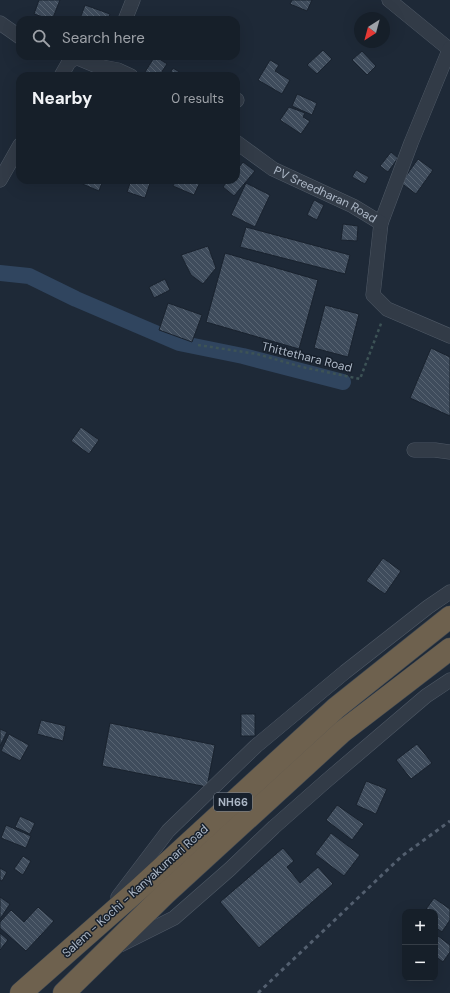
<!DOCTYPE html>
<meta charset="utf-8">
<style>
body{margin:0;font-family:"DM Sans",sans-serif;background:#232c35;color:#f1f3f6}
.controls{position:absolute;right:12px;bottom:12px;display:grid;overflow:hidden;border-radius:8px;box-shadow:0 4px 16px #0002}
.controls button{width:36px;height:36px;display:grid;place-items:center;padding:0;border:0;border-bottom:1px solid #353d46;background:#161f29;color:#f1f3f6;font:20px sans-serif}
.compass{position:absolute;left:354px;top:12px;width:36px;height:36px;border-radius:50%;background:#161f29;box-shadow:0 4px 16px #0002;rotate:216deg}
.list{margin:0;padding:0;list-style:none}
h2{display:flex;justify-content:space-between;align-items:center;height:52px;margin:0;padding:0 16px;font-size:17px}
h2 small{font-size:13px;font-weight:400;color:#9ea2a8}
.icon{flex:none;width:22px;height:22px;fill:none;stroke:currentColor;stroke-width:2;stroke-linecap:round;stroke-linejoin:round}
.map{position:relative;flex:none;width:450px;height:993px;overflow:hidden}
.search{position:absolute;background:#161f29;box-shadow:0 4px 16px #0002;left:16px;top:16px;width:224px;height:44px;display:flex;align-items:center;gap:10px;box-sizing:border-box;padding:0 14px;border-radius:12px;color:#9ea2a8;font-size:15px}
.panel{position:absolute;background:#161f29;box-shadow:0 4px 16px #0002;left:16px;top:72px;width:224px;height:112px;border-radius:12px}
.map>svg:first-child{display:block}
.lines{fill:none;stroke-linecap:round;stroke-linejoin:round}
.canal{stroke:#30455f;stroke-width:16}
.building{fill:url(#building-back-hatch);stroke:#19222e}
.street-casing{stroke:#4f5966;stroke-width:15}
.highway-casing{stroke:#3c4652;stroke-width:23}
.path{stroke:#3d5356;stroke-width:2.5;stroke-dasharray:3 3;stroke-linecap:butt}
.street{stroke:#323b47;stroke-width:14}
.highway{stroke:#6e614e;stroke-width:22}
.rail{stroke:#535f6f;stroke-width:3;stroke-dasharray:4 4;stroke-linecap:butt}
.labels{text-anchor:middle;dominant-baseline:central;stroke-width:3;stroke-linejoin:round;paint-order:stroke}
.shield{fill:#17202c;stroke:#7f8997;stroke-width:1}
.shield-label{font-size:11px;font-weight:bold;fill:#abb6c5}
.street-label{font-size:12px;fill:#abb6c5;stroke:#17202c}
</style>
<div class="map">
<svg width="450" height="993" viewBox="0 0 450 993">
<defs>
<pattern id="building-back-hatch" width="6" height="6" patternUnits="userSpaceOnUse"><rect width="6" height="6" fill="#3f4c5c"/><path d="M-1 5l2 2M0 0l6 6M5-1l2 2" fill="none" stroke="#586472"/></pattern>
</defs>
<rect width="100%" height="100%" fill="#1e2937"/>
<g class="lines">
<polyline class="canal" points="0,273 29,276 76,299 179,343 243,356 343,382"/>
</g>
<g class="building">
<polygon points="39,0 60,0 52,20 34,14"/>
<polygon points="292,0 312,0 307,11 290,4"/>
<polygon points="85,5 110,14 108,20 80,19"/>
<polygon points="323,50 332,59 317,74 307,65"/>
<polygon points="362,51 376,66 367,75 352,60"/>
<polygon points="155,56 167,64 159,76 150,76 145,72"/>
<polygon points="270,60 279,65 275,71 290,80 282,94 258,80"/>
<polygon points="173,68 186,76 169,76"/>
<polygon points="297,94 317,103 312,115 292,106"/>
<polygon points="289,107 305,113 303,117 310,121 301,134 280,120"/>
<polygon points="391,152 398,158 388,172 380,166"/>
<polygon points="418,159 433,170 416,194 401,183"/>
<polygon points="243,162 255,171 234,196 223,187 228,180 236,180 236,171"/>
<polygon points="356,170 369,177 365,184 352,177"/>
<polygon points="73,180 103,180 99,191"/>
<polygon points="131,180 151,180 145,198 127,192"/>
<polygon points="176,180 201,180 194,195 173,186"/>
<polygon points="246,183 270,195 255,227 231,215"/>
<polygon points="314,200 324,205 317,220 307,215"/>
<polygon points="343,224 358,226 357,241 341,240"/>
<polygon points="246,227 350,255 345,274 240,247"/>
<polygon points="208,246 216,268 203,284 191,275 181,255"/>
<polygon points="225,253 318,280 299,349 206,322"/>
<polygon points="165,279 170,290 154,298 149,287"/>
<polygon points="168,303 202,315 192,342 159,330"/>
<polygon points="325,305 359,314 348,357 314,348"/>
<polygon points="431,348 450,357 450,416 410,398"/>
<polygon points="81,427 99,440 89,454 71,441"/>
<polygon points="383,558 401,571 385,594 366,581"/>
<rect x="241" y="714" width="14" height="22"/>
<polygon points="41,720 66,726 63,741 37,734"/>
<polygon points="110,723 215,745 207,787 102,766"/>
<polygon points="0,729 7,732 0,746"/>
<polygon points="9,734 29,745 20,761 1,751"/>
<polygon points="417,744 432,763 411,779 396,760"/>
<polygon points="366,781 387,789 376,814 356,805"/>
<polygon points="337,805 364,824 352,840 326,820"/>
<polygon points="20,816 35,823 30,834 15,827"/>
<polygon points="6,825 31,836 26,848 1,838"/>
<polygon points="331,833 360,855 344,876 315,854"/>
<polygon points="283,848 294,861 287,867 300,883 318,867 333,884 259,948 220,902"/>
<polygon points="23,856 31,861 23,875 14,869"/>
<polygon points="0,868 7,872 2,881 0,880"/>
<polygon points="0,897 10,904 0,919"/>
<polygon points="434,898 450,909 450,920 442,932 435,927 435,912 424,912"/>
<polygon points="38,907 54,921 26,951 0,928 0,922 11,910 24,922"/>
<polygon points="0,933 8,940 0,950"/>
<polygon points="438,936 450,945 450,952 443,962 435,956 435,940"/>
</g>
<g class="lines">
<defs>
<g id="street">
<polyline points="389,0 449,49"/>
<polyline points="125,20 133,0"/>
<polyline points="0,23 20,37"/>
<polyline points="450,48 411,143 381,223 373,295 387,309 450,336"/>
<polyline points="73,56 97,66 118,70 131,76"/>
<polyline points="61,76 69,62 77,57"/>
<polyline points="236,101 237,100"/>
<path id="s1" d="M236,142L273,169L353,206L381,223"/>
<polyline points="0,180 20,145"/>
<polyline points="414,450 435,450 450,452"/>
<polyline points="118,897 168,831 256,746 345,672 428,607 450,592"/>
<polyline points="120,945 174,918 230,869 274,827 325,782 426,696 450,680"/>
</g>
<g id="highway">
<polyline points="21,993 140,888 336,708 450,617"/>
<polyline points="64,993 165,894 342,732 450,649"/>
</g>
</defs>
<use href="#street" class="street-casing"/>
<use href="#highway" class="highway-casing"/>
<polyline class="path" points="198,345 257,354 302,367 360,379 382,321"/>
<use href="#street" class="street"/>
<use href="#highway" class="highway"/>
<polyline class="rail" points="258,993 402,856 450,821"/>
</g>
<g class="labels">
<rect class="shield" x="214" y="793" width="38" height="18" rx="3"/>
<g class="shield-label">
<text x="233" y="802">NH66</text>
</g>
<g class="street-label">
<text stroke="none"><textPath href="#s1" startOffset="104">PV Sreedharan Road</textPath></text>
<text transform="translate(307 357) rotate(14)">Thittethara Road</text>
<text transform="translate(135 891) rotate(-42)">Salem - Kochi - Kanyakumari Road</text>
</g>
</g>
</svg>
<div class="controls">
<button>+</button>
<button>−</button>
</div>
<svg class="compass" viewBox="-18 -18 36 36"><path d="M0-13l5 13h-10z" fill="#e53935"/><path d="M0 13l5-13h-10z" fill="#9ea2a8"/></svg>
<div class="search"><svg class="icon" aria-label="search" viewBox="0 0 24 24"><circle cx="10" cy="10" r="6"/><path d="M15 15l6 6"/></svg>Search here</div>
<section class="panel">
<h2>Nearby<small>0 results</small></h2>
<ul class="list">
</ul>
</section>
</div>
